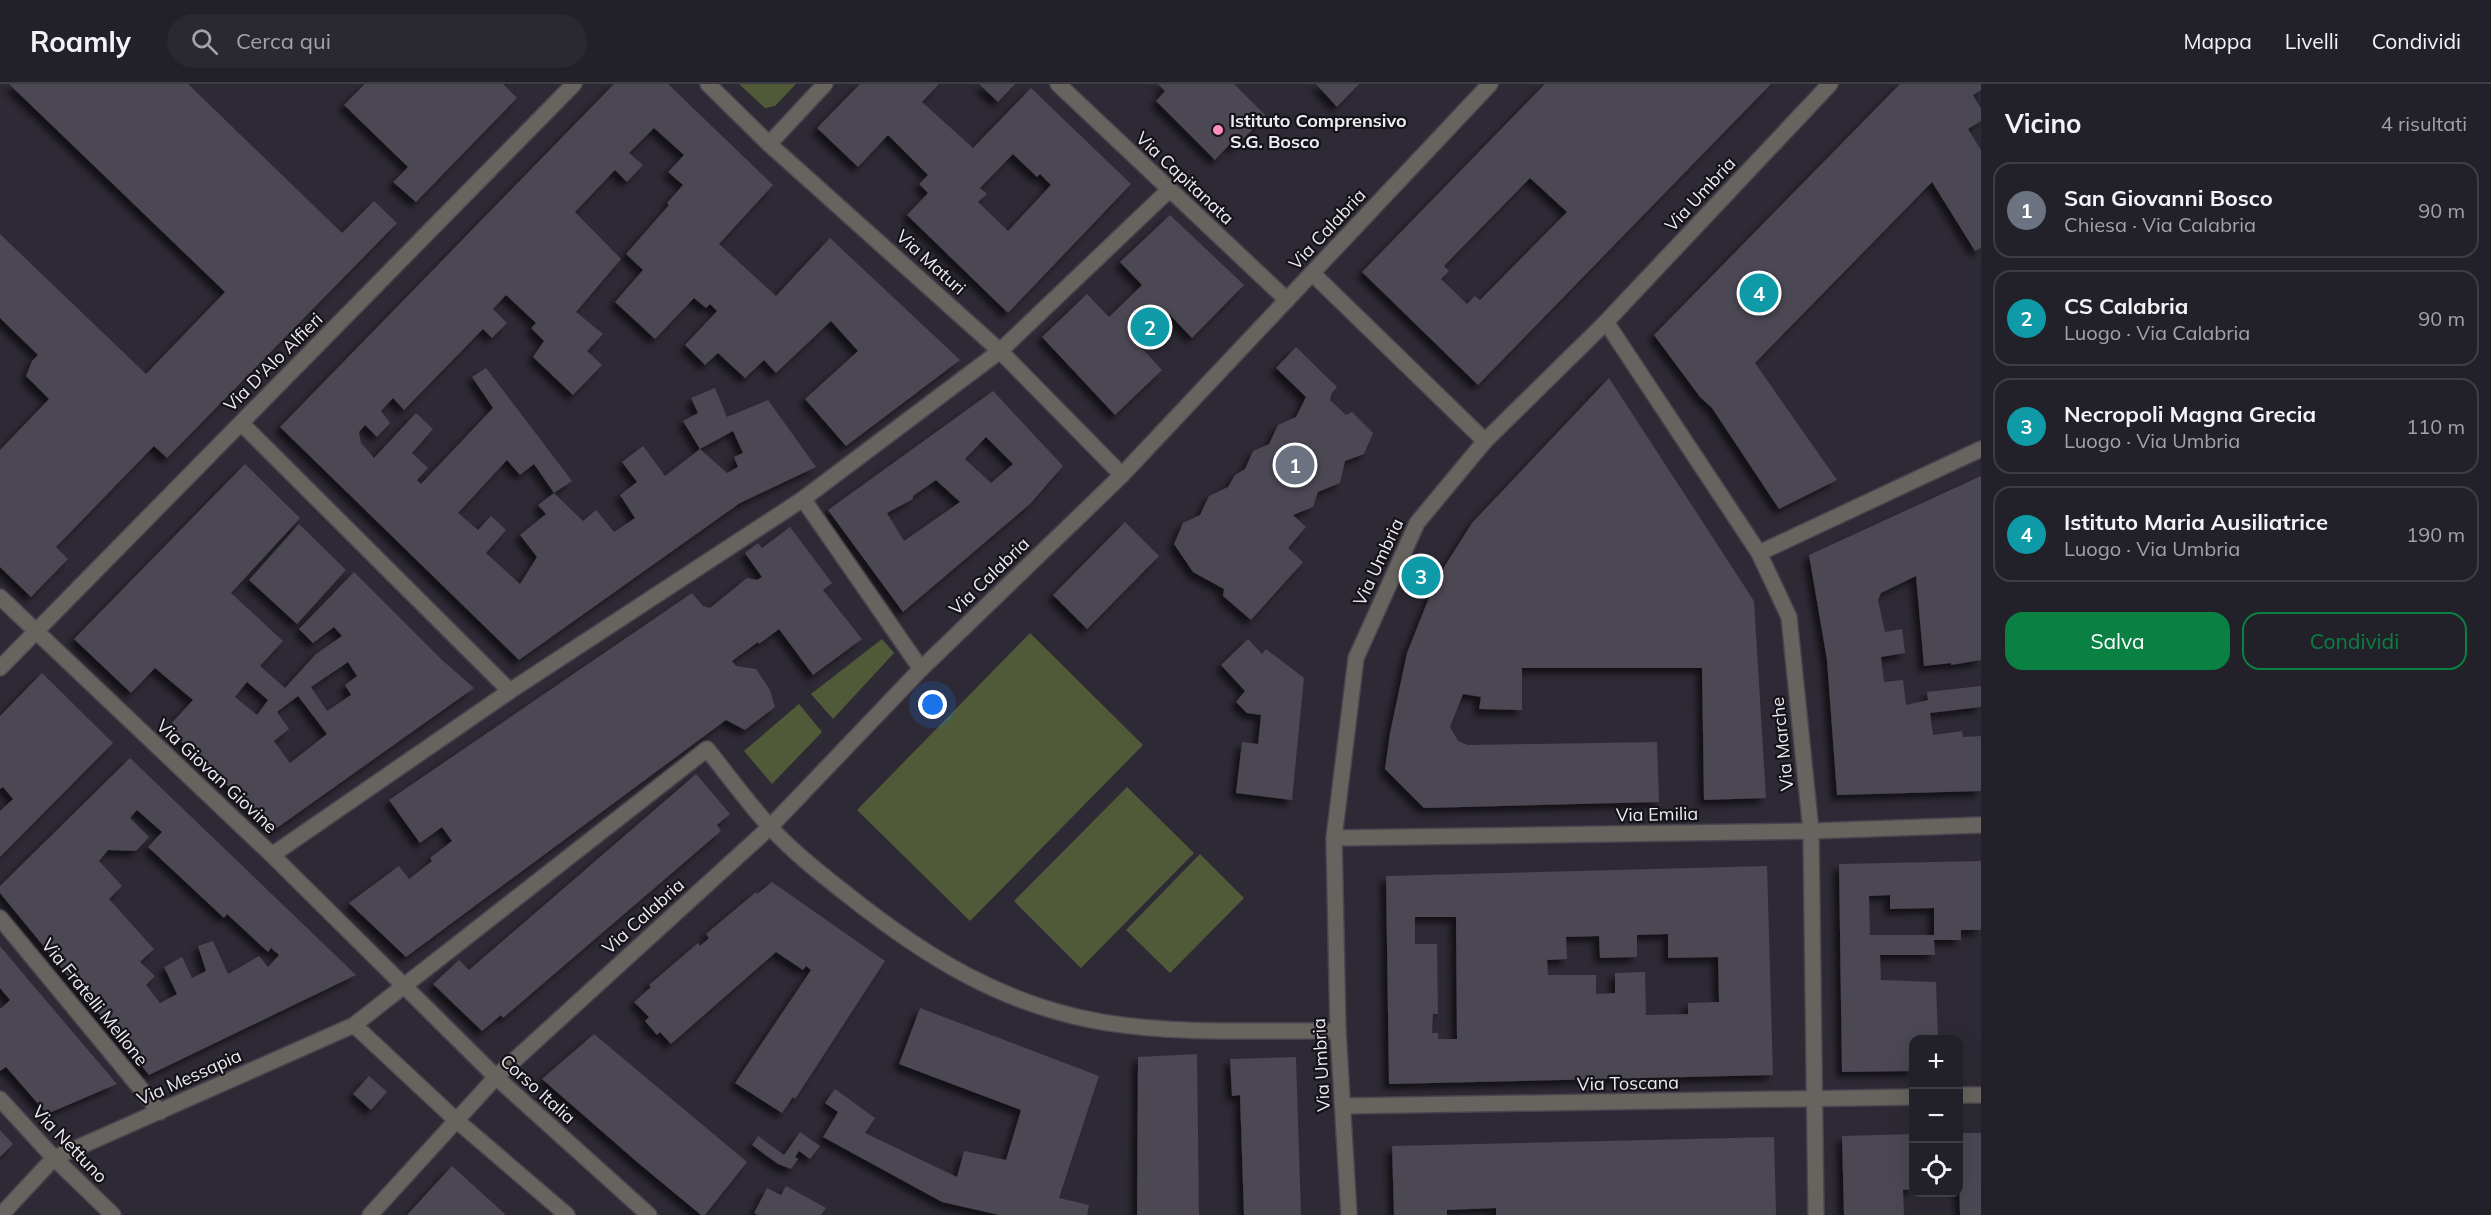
<!DOCTYPE html>
<html lang="it">
<meta charset="utf-8">
<style>
body{margin:0;font-family:Mulish,sans-serif;background:#2a2830;color:#f1f3f6}
.controls{position:absolute;right:18px;bottom:18px;display:grid;overflow:hidden;border-radius:12px;box-shadow:0 6px 24px #0002}
.controls button{width:54px;height:54px;display:grid;place-items:center;padding:0;border:0;border-bottom:2px solid #3f3e45;background:#222028;color:#f1f3f6;font:30px sans-serif}
.you{position:absolute;left:933px;top:621px;width:21px;height:21px;margin:-15px;border:4px solid #fff;border-radius:50%;background:#1a73e8;box-shadow:0 0 0 9px #1a73e833}
.badge{display:grid;place-items:center;width:39px;height:39px;border-radius:50%;background:#0b8043;color:#fff;font-size:20px;font-weight:700}
.pin{position:absolute;translate:-50% -50%;border:3px solid #fff;box-shadow:0 2px 6px #0006}
.list{margin:0;padding:0;list-style:none}
h2{display:flex;justify-content:space-between;align-items:center;height:78px;margin:0;padding:0 24px;font-size:26px}
h2 small{font-size:20px;font-weight:400;color:#a2a3a8}
.list li{display:grid;grid-template-columns:39px 1fr auto;gap:18px;align-items:center;box-sizing:border-box;height:96px;margin:0 12px 12px;padding:0 12px;border:2px solid #3f3e45;border-radius:18px}
.list b{display:block;font-size:22px;white-space:nowrap}
.list p{margin:0;font-size:20px;white-space:nowrap;color:#a2a3a8}
.list em{font-size:20px;font-style:normal;color:#a2a3a8}
.actions{display:flex;gap:12px;padding:18px 24px}
.actions a{flex:1;padding:14px 0;border:2px solid #0b8043;border-radius:18px;text-align:center;font-size:21px;color:#0b8043}
.actions .main{background:#0b8043;color:#fff}
.icon{flex:none;width:33px;height:33px;fill:none;stroke:currentColor;stroke-width:2;stroke-linecap:round;stroke-linejoin:round}
.map{position:relative;flex:none;width:1981px;height:1131px;overflow:hidden}
header{display:flex;align-items:center;gap:36px;box-sizing:border-box;height:84px;padding:0 30px;background:#222028;border-bottom:2px solid #3f3e45}
header strong{font-size:28px}
nav{display:flex;gap:33px;margin-inline-start:auto;font-size:21px}
.search{width:420px;height:54px;background:#2a2830;display:flex;align-items:center;gap:15px;box-sizing:border-box;padding:0 21px;border-radius:33px;color:#a2a3a8;font-size:22px}
main{display:flex}
aside{flex:1;background:#222028}
.map>svg:first-child{display:block}
.green{fill:#515a38}
.building{fill:#4b4652;fill-rule:evenodd;filter:url(#shadow)}
.lines{fill:none;stroke-linecap:round;stroke-linejoin:round}
.minor-casing{stroke:#49454f;stroke-width:18}
.minor{stroke:#67635e;stroke-width:15}
.poi-dot{fill:#ff8eba;stroke:#151318;stroke-width:2}
.labels{text-anchor:middle;dominant-baseline:central;stroke-width:4.5;stroke-linejoin:round;paint-order:stroke}
.poi-label{font-size:18px;font-weight:bold;fill:#edebf2;stroke:#151318;text-anchor:start}
.street-label{font-size:18px;fill:#edebf2;stroke:#151318}
</style>
<header>
<strong>Roamly</strong>
<div class="search"><svg class="icon" aria-label="search" viewBox="0 0 24 24"><circle cx="10" cy="10" r="6"/><path d="M15 15l6 6"/></svg>Cerca qui</div>
<nav><a>Mappa</a><a>Livelli</a><a>Condividi</a></nav>
</header>
<main>
<div class="map">
<svg width="1981" height="1131" viewBox="0 0 1981 1131">
<defs>
<filter id="shadow"><feDropShadow dx="-5.5" dy="5.5" stdDeviation="3" flood-color="#0009"/></filter>
</defs>
<rect width="100%" height="100%" fill="#2e2a35"/>
<g class="green">
<polygon points="739,0 796,0 775,22 765,24"/>
<polygon points="1030,549 1143,661 970,837 857,726"/>
<polygon points="882,555 894,569 833,635 811,610"/>
<polygon points="799,620 822,648 772,700 744,667"/>
<polygon points="1127,703 1194,769 1081,884 1014,817"/>
<polygon points="1200,770 1244,814 1170,889 1126,846"/>
</g>
<g class="building">
<polygon points="9,0 188,0 342,149 374,117 397,139 167,374 154,362 56,463 68,475 31,513 0,483 0,366 49,315 26,292 32,277 38,271 0,234 0,150 146,290 225,208"/>
<polygon points="365,0 503,0 517,14 416,118 393,98 408,83 344,21"/>
<polygon points="614,0 668,0 773,101 719,160 776,212 830,154 960,276 846,362 805,315 858,267 831,237 776,289 764,276 745,294 718,269 705,281 685,261 717,227 710,220 706,224 694,214 655,255 615,218 643,186 626,170 669,121 667,119 683,101 668,88 684,71 654,44 629,69 643,81 627,98 615,86 575,128 621,175 576,228 603,250 587,267 602,281 573,311 533,273 544,257 531,244 536,239 506,211 493,225 507,239 492,254 483,245 404,326 393,314 381,327 390,339 377,353 365,341 359,348 361,359 374,374 416,329 433,345 412,369 428,384 417,396 421,400 493,324 472,293 486,284 572,397 554,409 534,380 520,391 507,376 458,429 478,446 491,432 506,446 486,469 520,500 537,473 520,451 546,430 538,421 554,409 583,437 596,426 614,448 635,434 620,411 637,398 622,378 643,362 665,392 700,365 727,389 738,383 734,373 743,369 733,347 700,365 683,337 698,329 691,314 715,304 727,333 768,316 816,383 740,419 519,576 280,343"/>
<path d="M860,0H939L922,18L973,64L1031,4L1131,100L1008,229L907,131L928,109L919,100L928,91L888,51L858,83L817,44ZM1013,70L1037,93L1040,90L1051,101L1008,147L978,118L987,110L980,104Z"/>
<polygon points="979,0 1015,0 998,18"/>
<polygon points="1158,0 1234,0 1266,32 1234,64 1230,60 1215,76 1156,17 1165,7"/>
<polygon points="1316,0 1359,0 1337,23"/>
<path d="M1545,0H1771L1478,301L1362,188ZM1530,94L1567,128L1480,216L1475,212L1467,220L1441,195L1449,187L1444,182Z"/>
<polygon points="1900,0 1981,0 1981,6 1973,11 1981,25 1981,37 1968,45 1981,66 1981,164 1975,167 1932,98 1755,279 1837,396 1779,425 1712,324 1700,313 1654,251"/>
<polygon points="1170,131 1244,201 1192,254 1169,230 1138,260 1162,286 1115,331 1042,253 1087,210 1109,233 1142,201 1120,178"/>
<polygon points="1296,263 1337,303 1332,309 1330,316 1346,331 1352,328 1373,349 1364,370 1345,377 1340,399 1318,408 1313,423 1293,431 1306,443 1288,464 1303,478 1251,536 1223,512 1224,505 1193,488 1174,460 1183,439 1200,431 1209,412 1228,403 1235,391 1245,385 1253,367 1269,360 1278,341 1296,333 1306,313 1276,284"/>
<polygon points="1609,294 1754,517 1766,714 1704,716 1702,584 1522,584 1522,626 1479,625 1481,613 1463,610 1450,643 1458,657 1468,661 1657,658 1659,718 1424,724 1385,685 1390,649 1407,569 1436,496 1472,439"/>
<path d="M993,307L1063,382L1030,420L903,528L828,426ZM986,353L1013,380L991,399L965,375ZM936,396L960,418L904,457L887,429L913,415V412Z"/>
<path d="M245,380L300,434L231,509L283,557L260,582L285,604L316,570L342,552L334,543L313,559L299,545L354,488L441,575L474,604L274,746L167,644L193,616L155,584L131,609L74,555ZM348,578L357,592L345,601L351,611L327,627L311,603ZM247,598L268,616L257,631L235,613ZM298,612L327,650L290,679L274,657L289,645L277,628Z"/>
<polygon points="1981,392 1981,576 1951,581 1951,579 1924,582 1916,492 1881,509 1878,516 1885,548 1902,545 1905,569 1881,573 1884,598 1903,596 1906,621 1928,616 1927,608 1981,602 1981,623 1930,629 1933,651 1962,647 1963,653 1981,652 1981,707 1837,711 1827,576 1809,471"/>
<polygon points="1125,438 1159,472 1087,545 1053,511"/>
<polygon points="299,440 346,486 297,540 249,496"/>
<polygon points="790,443 832,499 823,506 862,555 813,591 779,545 759,560 758,558 732,577 736,582 756,585 770,606 775,623 745,646 726,636 406,873 349,819 399,782 409,795 432,777 430,774 452,757 442,743 420,759 389,716 692,509 703,522 710,524 747,494 757,496 762,493 745,469 758,459 762,464"/>
<polygon points="1248,555 1262,570 1266,565 1304,594 1292,716 1236,709 1242,658 1258,660 1261,631 1247,629 1236,618 1245,607 1221,581"/>
<polygon points="42,589 113,659 0,773 0,727 13,715 3,703 0,705 0,632"/>
<path d="M130,674L356,891L149,991L0,809V802ZM137,726L162,748L148,763L224,834L227,830L268,868L271,864L279,871L268,883L259,872L228,890L213,857L198,862L206,887L192,894L182,873L164,883L177,910L160,919L146,901L155,892L140,878L154,865L109,815L122,802L99,777L108,766L136,767L149,753L130,734Z"/>
<polygon points="696,690 730,730 717,741 721,747 503,934 501,931 482,947 433,900 459,876 469,886"/>
<path d="M1981,777V846H1961V856H1934L1935,871H1880L1881,896L1936,898L1938,956H1914V987L1842,988L1839,780ZM1890,811V825L1934,824V851H1870L1869,812Z"/>
<path d="M1767,782L1773,991L1389,1000L1386,792ZM1415,833H1456L1457,955H1438V949H1432L1433,930H1438L1437,860H1415ZM1668,850V874L1718,873L1719,918L1688,919V930L1646,931L1645,888L1615,889V909L1596,910V891H1548L1547,876L1567,875L1566,853L1599,852L1600,874L1637,873V851Z"/>
<polygon points="772,798 885,877 795,1015 793,1013 782,1029 735,999 811,886 806,882 803,886 776,868 671,960 660,948 657,951 645,937 649,933 634,918 651,903 649,901 698,859 700,862 709,854 706,850 756,808 757,810"/>
<polygon points="0,862 31,899 117,1000 47,1030 6,983 0,987 0,925 10,916 0,904"/>
<polygon points="920,924 1099,992 1059,1114 1089,1121 1087,1131 999,1131 942,1118 823,1053 838,1028 825,1019 835,1005 875,1034 865,1049 957,1093 964,1067 1006,1076 1021,1026 899,980"/>
<polygon points="594,950 747,1078 705,1131 701,1131 637,1078 542,995"/>
<polygon points="1197,970 1199,1131 1137,1131 1138,973"/>
<polygon points="1296,973 1301,1131 1244,1131 1240,1011 1232,1012 1230,975"/>
<polygon points="369,992 387,1008 371,1026 353,1010"/>
<polygon points="0,1046 13,1060 0,1073"/>
<polygon points="800,1048 820,1062 810,1075 799,1067 795,1073 798,1075 791,1085 778,1080 752,1061 758,1052 784,1071"/>
<polygon points="1958,1049 1981,1049 1981,1131 1960,1131"/>
<polygon points="1914,1050 1914,1105 1903,1106 1904,1131 1844,1131 1842,1052"/>
<polygon points="1774,1053 1776,1131 1496,1131 1496,1124 1447,1126 1447,1131 1394,1131 1392,1062"/>
<polygon points="452,1082 506,1131 407,1131"/>
<polygon points="786,1102 826,1124 821,1131 758,1131 754,1129 767,1104 781,1111"/>
</g>
<g class="lines">
<defs>
<g id="minor">
<polyline points="708,0 769,60 1000,267 1122,391"/>
<polyline points="1058,0 1287,216"/>
<polyline points="769,60 825,0"/>
<polyline points="1312,189 1485,357"/>
<polyline points="1606,238 1759,469 1789,533 1811,747 1816,1131"/>
<polyline points="241,339 510,607"/>
<polyline points="803,415 921,585"/>
<polyline points="1759,469 1981,365"/>
<polyline points="0,513 272,771 496,993 649,1131"/>
<polyline points="0,584 574,0"/>
<polyline points="1334,754 1811,747 1981,741"/>
<polyline points="272,771 510,607 803,415 1000,267 1169,106"/>
<polyline points="0,834 160,1028"/>
<polyline points="354,941 456,1036 567,1131"/>
<polyline points="1958,1011 1981,1011"/>
<polyline points="0,1015 54,1074 113,1131"/>
<polyline points="1343,1022 1914,1013"/>
<path d="M1,1131L54,1074L354,941L707,665C728,691 748,719 770,743C794,769 821,790 849,812C926,873 1003,921 1102,938C1179,951 1260,946 1338,947"/>
<polyline points="370,1131 496,993 770,743 921,585 1122,391 1490,0"/>
<polyline points="1349,1131 1338,947 1334,754 1356,574 1417,439 1485,357 1606,238 1830,0"/>
</g>
</defs>
<use href="#minor" class="minor-casing"/>
<use href="#minor" class="minor"/>
</g>
<circle class="poi-dot" cx="1218" cy="46" r="6"/>
<g class="labels">
<g class="poi-label">
<text x="1230" y="36">Istituto Comprensivo<tspan x="1230" dy="21">S.G. Bosco</tspan></text>
</g>
<g class="street-label">
<text transform="translate(1185 94) rotate(43)">Via Capitanata</text>
<text transform="translate(1700 110) rotate(-47)">Via Umbria</text>
<text transform="translate(1327 145) rotate(-47)">Via Calabria</text>
<text transform="translate(931 178) rotate(42)">Via Maturi</text>
<text transform="translate(273 278) rotate(-45)">Via D'Alo Alfieri</text>
<text transform="translate(1378 478) rotate(-65)">Via Umbria</text>
<text transform="translate(989 492) rotate(-44)">Via Calabria</text>
<text transform="translate(1782 660) rotate(-96)">Via Marche</text>
<text transform="translate(217 692) rotate(43)">Via Giovan Giovine</text>
<text transform="translate(1657 730) rotate(-1)">Via Emilia</text>
<text transform="translate(643 832) rotate(-42)">Via Calabria</text>
<text transform="translate(95 918) rotate(51)">Via Fratelli Mellone</text>
<text transform="translate(1321 981) rotate(-93)">Via Umbria</text>
<text transform="translate(189 993) rotate(-24)">Via Messapia</text>
<text transform="translate(1628 999) rotate(-1)">Via Toscana</text>
<text transform="translate(538 1005) rotate(42)">Corso Italia</text>
<text transform="translate(70 1060) rotate(46)">Via Nettuno</text>
</g>
</g>
</svg>
<div class="controls">
<button>+</button>
<button>−</button>
<button><svg class="icon" aria-label="locate" viewBox="0 0 24 24"><circle cx="12" cy="12" r="6"/><path d="M12 2v4M12 18v4M2 12h4M18 12h4"/></svg></button>
</div>
<div class="you"></div>
<div class="pin badge" style="left:1295px;top:381px;background:#6b7280">1</div>
<div class="pin badge" style="left:1150px;top:243px;background:#0f9aa8">2</div>
<div class="pin badge" style="left:1421px;top:492px;background:#0f9aa8">3</div>
<div class="pin badge" style="left:1759px;top:209px;background:#0f9aa8">4</div>
</div>
<aside>
<h2>Vicino<small>4 risultati</small></h2>
<ul class="list">
<li><span class="badge" style="background:#6b7280">1</span><div><b>San Giovanni Bosco</b><p>Chiesa · Via Calabria</p></div><em>90 m</em></li>
<li><span class="badge" style="background:#0f9aa8">2</span><div><b>CS Calabria</b><p>Luogo · Via Calabria</p></div><em>90 m</em></li>
<li><span class="badge" style="background:#0f9aa8">3</span><div><b>Necropoli Magna Grecia</b><p>Luogo · Via Umbria</p></div><em>110 m</em></li>
<li><span class="badge" style="background:#0f9aa8">4</span><div><b>Istituto Maria Ausiliatrice</b><p>Luogo · Via Umbria</p></div><em>190 m</em></li>
</ul>
<div class="actions"><a class="main">Salva</a><a>Condividi</a></div>
</aside>
</main>
